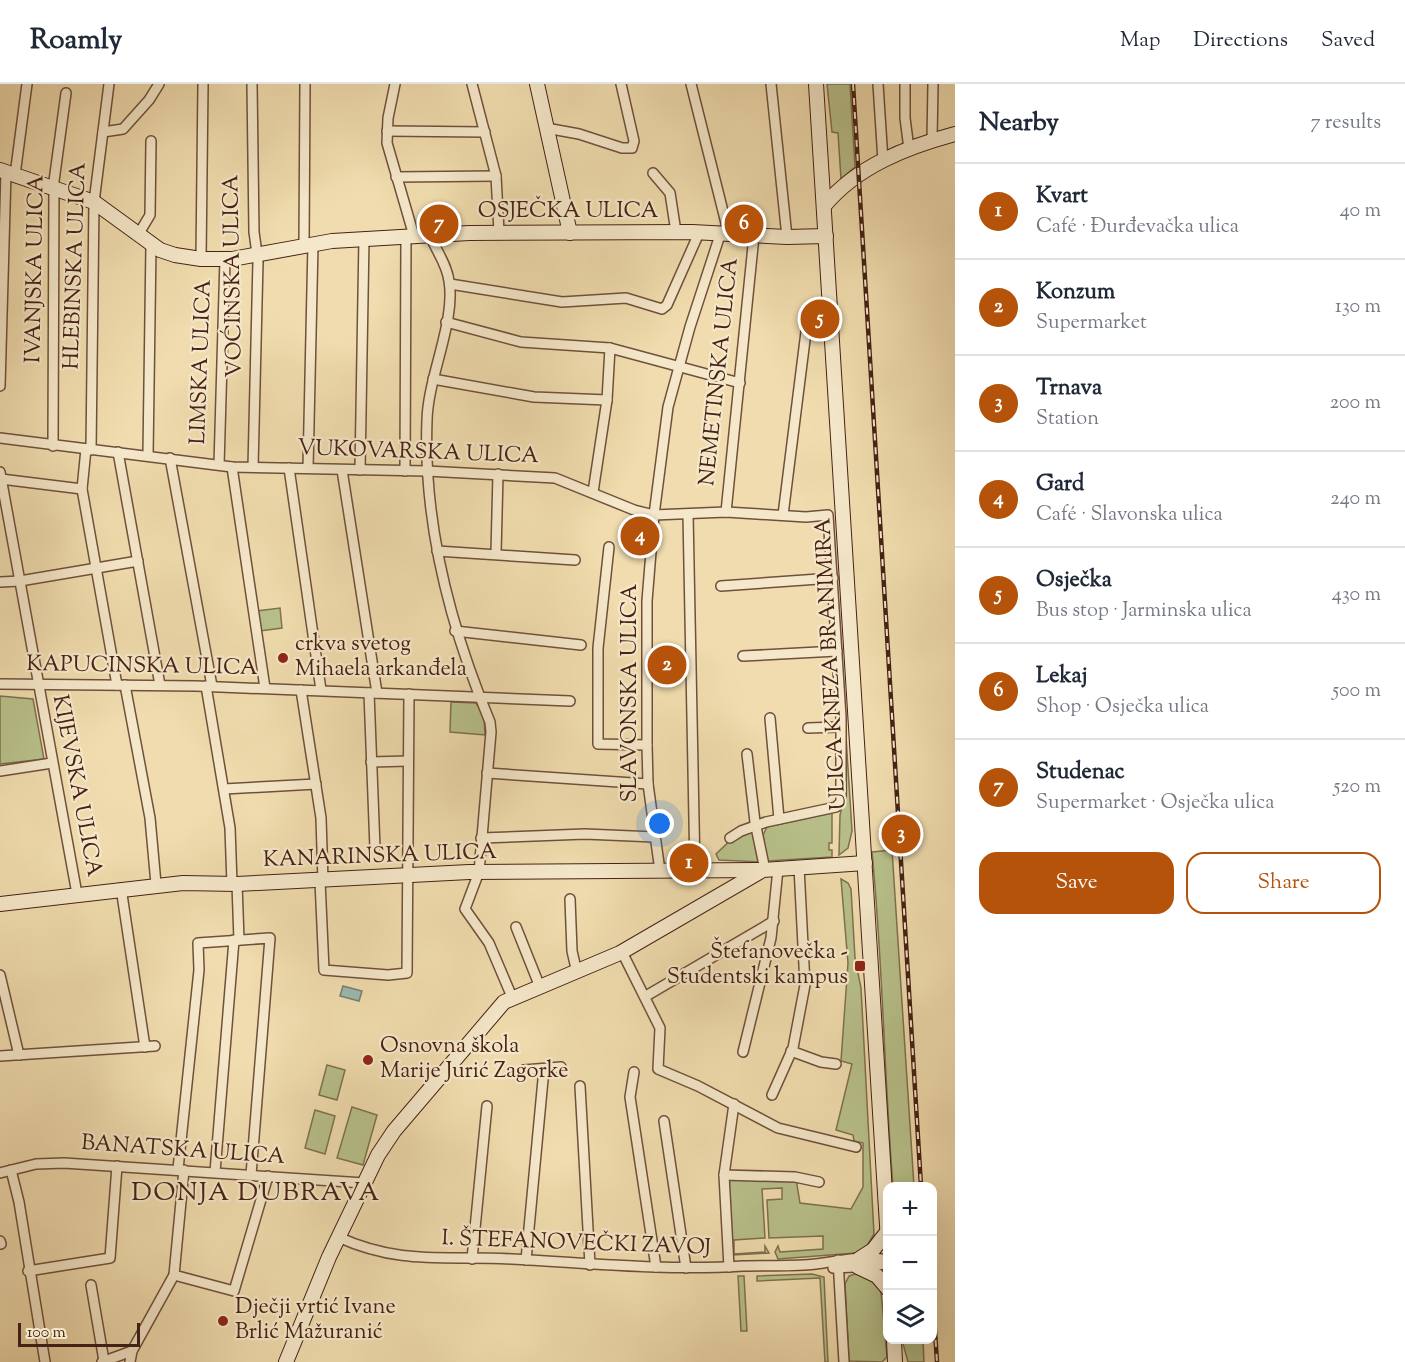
<!DOCTYPE html>
<meta charset="utf-8">
<style>
body{margin:0;font-family:"Sorts Mill Goudy",serif;background:#f2f2f3;color:#1f2937}
.controls{position:absolute;right:18px;bottom:18px;display:grid;overflow:hidden;border-radius:12px;box-shadow:0 6px 24px #0002}
.controls button{width:54px;height:54px;display:grid;place-items:center;padding:0;border:0;border-bottom:2px solid #e0e1e3;background:#fff;color:#1f2937;font:30px sans-serif}
.scale{position:absolute;left:18px;bottom:15px;width:122px;box-sizing:border-box;padding-left:6px;border:3px solid #462115;border-top:0;font-size:16px;line-height:21px;white-space:nowrap;color:#462115;-webkit-text-stroke:4px #f5e8ca;paint-order:stroke}
.you{position:absolute;left:660px;top:740px;width:21px;height:21px;margin:-15px;border:4px solid #fff;border-radius:50%;background:#1a73e8;box-shadow:0 0 0 9px #1a73e833}
.badge{display:grid;place-items:center;width:39px;height:39px;border-radius:50%;background:#b45309;color:#fff;font-size:20px;font-weight:700}
.pin{position:absolute;translate:-50% -50%;border:3px solid #fff;box-shadow:0 2px 6px #0006}
.list{margin:0;padding:0;list-style:none}
h2{display:flex;justify-content:space-between;align-items:center;height:78px;margin:0;padding:0 24px;font-size:26px}
h2 small{font-size:20px;font-weight:400;color:#747a83}
.list li{display:grid;grid-template-columns:39px 1fr auto;gap:18px;align-items:center;box-sizing:border-box;height:96px;padding:0 24px;border-top:2px solid #e0e1e3}
.list b{display:block;font-size:22px;white-space:nowrap}
.list p{margin:0;font-size:20px;white-space:nowrap;color:#747a83}
.list em{font-size:20px;font-style:normal;color:#747a83}
.actions{display:flex;gap:12px;padding:18px 24px}
.actions a{flex:1;padding:14px 0;border:2px solid #b45309;border-radius:18px;text-align:center;font-size:21px;color:#b45309}
.actions .main{background:#b45309;color:#fff}
.icon{flex:none;width:33px;height:33px;fill:none;stroke:currentColor;stroke-width:2;stroke-linecap:round;stroke-linejoin:round}
.map{position:relative;flex:none;width:955px;height:1278px;overflow:hidden}
header{display:flex;align-items:center;gap:36px;box-sizing:border-box;height:84px;padding:0 30px;background:#fff;border-bottom:2px solid #e0e1e3}
header strong{font-size:28px}
nav{display:flex;gap:33px;margin-inline-start:auto;font-size:21px}
main{display:flex}
aside{flex:1;background:#fff}
.map>svg:first-child{display:block}
.green{fill:#b8c18b;stroke:#7f7150;stroke-width:1.5}
.water{fill:#9bbab1;stroke:#797d73;stroke-width:1.5}
.lines{fill:none;stroke-linecap:round;stroke-linejoin:round}
.street-casing{stroke:#70503b;stroke-width:12}
.secondary-casing{stroke:#462115;stroke-width:16}
.street{stroke:#f5e8ca;stroke-width:9}
.secondary{stroke:#f5e8ca;stroke-width:14}
.rail-casing{stroke:#462115;stroke-width:4.5}
.rail{stroke:#f5e8ca;stroke-width:2;stroke-dasharray:7;stroke-linecap:butt}
.poi-dot{fill:#8f2418;stroke:#f5e8ca;stroke-width:2}
.labels{text-anchor:middle;dominant-baseline:central;stroke-width:4.5;stroke-linejoin:round;paint-order:stroke}
.street-label{font-size:22px;fill:#462115;stroke:#f5e8ca}
.poi-label{font-size:22px;fill:#462115;stroke:#f5e8ca;text-anchor:start}
.quarter-label{font-size:26px;letter-spacing:1.5px;fill:#462115;stroke:#f5e8ca}
</style>
<header>
<strong>Roamly</strong>
<nav><a>Map</a><a>Directions</a><a>Saved</a></nav>
</header>
<main>
<div class="map">
<svg width="955" height="1278" viewBox="0 0 955 1278">
<rect width="100%" height="100%" fill="#f0dcae"/>
<filter id="stains"><feTurbulence type="fractalNoise" baseFrequency=".00333" numOctaves="4"/><feColorMatrix values="0 0 0 0 .2 0 0 0 0 .09 0 0 0 0 .02 0 0 0 .5 -.17"/></filter>
<radialGradient id="worn" r=".72"><stop offset=".6" stop-color="#630" stop-opacity="0"/><stop offset="1" stop-color="#630" stop-opacity=".3"/></radialGradient>
<g class="green">
<polygon points="827,0 850,0 855,83 841,95 838,49 832,48"/>
<polygon points="833,448 852,747 848,764 839,771 840,731 846,707"/>
<polygon points="280,524 282,544 260,547 257,527"/>
<polygon points="0,612 33,615 44,675 0,680"/>
<polygon points="451,618 476,619 484,633 485,651 450,648"/>
<polygon points="832,729 832,759 829,759 829,766 832,766 832,773 767,777 763,751 767,743"/>
<polygon points="754,746 761,778 719,776 716,770 734,753"/>
<path d="M892,766L914,1102H893C884,991 883,879 872,768Z"/>
<polygon points="841,795 848,799 851,805 855,874 861,904 874,1150 867,1162 856,1169 778,1175 775,1168 778,1162 780,1168 823,1165 823,1152 769,1154 767,1116 782,1115 782,1104 762,1105 765,1154 734,1156 734,1170 765,1168 765,1162 769,1169 733,1171 728,1093 796,1095 800,1119 851,1125 863,1103 863,1059 854,1057 853,1051 836,1046 852,980 841,977 848,879"/>
<polygon points="327,981 345,986 337,1016 319,1011"/>
<polygon points="352,1023 377,1031 363,1081 337,1074"/>
<polygon points="315,1026 335,1032 325,1070 305,1064"/>
<polygon points="860,1188 878,1200 881,1208 887,1273 882,1278 849,1277 845,1200 849,1192"/>
<polygon points="812,1190 824,1193 828,1278 825,1278 820,1194 757,1197 757,1192"/>
<polygon points="738,1192 744,1192 747,1247 741,1247"/>
<polygon points="902,1256 923,1256 924,1278 908,1278"/>
</g>
<polygon class="water" points="343,902 362,907 359,917 340,912"/>
<g class="lines">
<defs>
<g id="street">
<polyline points="252,0 254,148 258,177 253,383"/>
<polyline points="395,0 388,34 387,59 414,152"/>
<polyline points="472,0 496,92 499,148"/>
<polyline points="691,0 729,151"/>
<polyline points="771,0 787,153"/>
<polyline points="878,0 883,77"/>
<polyline points="905,0 905,34 909,65"/>
<polyline points="546,44 579,50 622,64 632,64 634,57 621,0"/>
<polyline points="387,47 485,48"/>
<polyline points="103,48 123,45 149,16 159,0"/>
<polyline points="932,56 933,0"/>
<polyline points="653,89 670,109 676,148"/>
<polyline points="15,91 27,0"/>
<polyline points="396,93 496,92"/>
<polyline points="138,151 150,131 151,57"/>
<path d="M430,151C436,167 447,180 449,197C456,237 428,293 427,336C423,441 450,542 490,638L491,648L479,788L465,825L489,859L512,913"/>
<polyline points="304,161 305,0"/>
<polyline points="201,175 203,0"/>
<polyline points="450,200 562,218 626,214 662,225 667,221 699,149"/>
<polyline points="446,238 521,258 610,264 740,299"/>
<polyline points="433,295 534,313 607,316"/>
<polyline points="0,302 6,88"/>
<polyline points="0,354 232,383 427,387 555,394 634,426 654,431 726,428 806,433 828,431 841,633 841,718 836,723 766,738 741,747 730,754"/>
<polyline points="53,362 54,97 66,9"/>
<polyline points="86,365 82,405 117,601"/>
<polyline points="91,366 94,118 109,0"/>
<polyline points="118,368 160,601"/>
<polyline points="148,371 151,161"/>
<polyline points="170,374 212,602"/>
<polyline points="219,381 225,175"/>
<polyline points="232,383 265,604"/>
<polyline points="289,384 321,606"/>
<polyline points="308,384 313,160"/>
<polyline points="342,386 377,609"/>
<polyline points="360,386 364,154"/>
<polyline points="405,387 406,152"/>
<polyline points="0,388 77,810"/>
<polyline points="1,395 82,405"/>
<polyline points="593,408 607,316 610,264"/>
<polyline points="726,428 754,152"/>
<polyline points="688,430 695,787"/>
<polyline points="783,431 808,232"/>
<polyline points="609,463 598,564 598,660 647,661"/>
<polyline points="437,467 575,476"/>
<polyline points="496,469 498,390"/>
<polyline points="0,498 20,497 138,477"/>
<polyline points="721,502 833,494"/>
<polyline points="455,547 581,561"/>
<polyline points="743,572 837,567"/>
<polyline points="0,600 196,602 570,617"/>
<polyline points="125,601 150,734 156,800"/>
<polyline points="206,602 230,744 232,800"/>
<polyline points="301,606 321,734 323,797"/>
<polyline points="369,609 375,764"/>
<polyline points="770,634 779,735"/>
<polyline points="808,644 839,643"/>
<polyline points="747,670 755,738 765,786"/>
<polyline points="371,678 408,677"/>
<polyline points="0,687 52,679"/>
<polyline points="487,689 648,700"/>
<polyline points="224,705 316,700"/>
<polyline points="481,754 585,750 655,753"/>
<polyline points="660,787 648,700 647,661 647,517 654,431 668,323 690,243 720,151"/>
<polyline points="320,797 324,886 388,891 407,889 409,610"/>
<polyline points="237,800 239,856"/>
<polyline points="121,804 145,963"/>
<polyline points="570,815 572,867 577,889"/>
<polyline points="516,843 540,903"/>
<polyline points="622,868 660,944 658,985 698,1002 778,1044 856,1063"/>
<polyline points="0,891 19,971"/>
<polyline points="646,912 774,837"/>
<polyline points="791,967 821,978 836,980"/>
<polyline points="743,968 771,854 778,785"/>
<polyline points="0,972 155,962"/>
<polyline points="524,986 561,983"/>
<polyline points="634,988 630,1013 656,1183"/>
<polyline points="580,1002 590,1181"/>
<polyline points="772,1011 793,964 805,901 799,783"/>
<polyline points="664,1037 686,1184"/>
<polyline points="178,1085 199,886 198,859 270,854 251,1091"/>
<polyline points="11,1086 19,1118 45,1278"/>
<polyline points="215,1088 234,856"/>
<polyline points="0,1089 36,1080 64,1079 364,1099"/>
<polyline points="724,1091 795,1093 819,1098"/>
<path d="M338,1153C402,1182 447,1171 512,1175C589,1179 666,1187 743,1182C767,1181 792,1183 816,1180C834,1178 871,1169 888,1177"/>
<polyline points="0,1157 1,1160"/>
<polyline points="472,1175 487,1022"/>
<polyline points="526,1176 544,985"/>
<polyline points="838,1176 844,1278"/>
<polyline points="729,1183 724,1091 734,1020"/>
<polyline points="833,1184 876,1182 888,1179"/>
<polyline points="28,1187 110,1174 117,1082"/>
<polyline points="174,1191 234,1207 268,1092"/>
<polyline points="91,1201 104,1277"/>
<polyline points="102,1278 132,1267"/>
<polyline points="130,1278 132,1267 174,1191 184,1086"/>
</g>
<g id="secondary">
<polyline points="537,0 570,149"/>
<polyline points="816,0 888,1157"/>
<polyline points="0,86 94,118 160,166 175,171 201,175 232,175 332,157 469,149 692,148 787,153 826,152"/>
<path d="M824,122C857,82 907,63 955,50"/>
<polyline points="0,820 183,799 237,800 469,788 758,786"/>
<polyline points="859,1175 873,1166 887,1148"/>
<polyline points="858,1183 877,1192 888,1205"/>
<polyline points="894,1256 895,1278"/>
<polyline points="286,1278 329,1173 378,1071 394,1047 504,918 620,869 763,786 865,779"/>
</g>
</defs>
<use href="#street" class="street-casing"/>
<use href="#secondary" class="secondary-casing"/>
<use href="#street" class="street"/>
<use href="#secondary" class="secondary"/>
<defs>
<g id="rail">
<polyline points="853,0 921,1102"/>
<polyline points="932,1200 937,1278"/>
</g>
</defs>
<use href="#rail" class="rail-casing"/>
<use href="#rail" class="rail"/>
</g>
<g class="poi-dot">
<circle cx="283" cy="574" r="6"/>
<rect x="854" y="876" width="12" height="12" rx="3"/>
<circle cx="368" cy="976" r="6"/>
<circle cx="223" cy="1237" r="6"/>
</g>
<g class="labels">
<g class="street-label">
<text x="568" y="128">OSJEČKA ULICA</text>
<text transform="translate(76 182) rotate(-88)">HLEBINSKA ULICA</text>
<text transform="translate(36 185) rotate(-89)">IVANJSKA ULICA</text>
<text transform="translate(234 192) rotate(-91)">VOĆINSKA ULICA</text>
<text transform="translate(202 278) rotate(-88)">LIMSKA ULICA</text>
<text transform="translate(720 288) rotate(-84)">NEMETINSKA ULICA</text>
<text transform="translate(418 369) rotate(2)">VUKOVARSKA ULICA</text>
<text transform="translate(832 580) rotate(-93)">ULICA KNEZA BRANIMIRA</text>
<text transform="translate(142 583) rotate(1)">KAPUCINSKA ULICA</text>
<text transform="translate(631 609) rotate(-90)">SLAVONSKA ULICA</text>
<text transform="translate(76 702) rotate(79)">KIJEVSKA ULICA</text>
<text transform="translate(380 773) rotate(-2)">KANARINSKA ULICA</text>
<text transform="translate(183 1067) rotate(4)">BANATSKA ULICA</text>
<text transform="translate(576 1160) rotate(2)">I. ŠTEFANOVEČKI ZAVOJ</text>
</g>
<g class="poi-label">
<text x="295" y="561">crkva svetog<tspan x="295" dy="25">Mihaela arkanđela</tspan></text>
<text x="848" y="869" text-anchor="end">Štefanovečka -<tspan x="848" dy="25">Studentski kampus</tspan></text>
<text x="380" y="963">Osnovna škola<tspan x="380" dy="25">Marije Jurić Zagorke</tspan></text>
<text x="235" y="1224">Dječji vrtić Ivane<tspan x="235" dy="25">Brlić Mažuranić</tspan></text>
</g>
<g class="quarter-label">
<text x="256" y="1109">DONJA DUBRAVA</text>
</g>
</g>
<rect width="100%" height="100%" filter="url(#stains)"/>
<rect width="100%" height="100%" fill="url(#worn)"/>
</svg>
<div class="controls">
<button>+</button>
<button>−</button>
<button><svg class="icon" aria-label="layers" viewBox="0 0 24 24"><path d="M12 4l9 5-9 5-9-5zM3 14l9 5 9-5"/></svg></button>
</div>
<div class="scale">100 m</div>
<div class="you"></div>
<div class="pin badge" style="left:689px;top:779px">1</div>
<div class="pin badge" style="left:667px;top:581px">2</div>
<div class="pin badge" style="left:901px;top:750px">3</div>
<div class="pin badge" style="left:640px;top:452px">4</div>
<div class="pin badge" style="left:820px;top:235px">5</div>
<div class="pin badge" style="left:744px;top:140px">6</div>
<div class="pin badge" style="left:439px;top:140px">7</div>
</div>
<aside>
<h2>Nearby<small>7 results</small></h2>
<ul class="list">
<li><span class="badge">1</span><div><b>Kvart</b><p>Café · Đurđevačka ulica</p></div><em>40 m</em></li>
<li><span class="badge">2</span><div><b>Konzum</b><p>Supermarket</p></div><em>130 m</em></li>
<li><span class="badge">3</span><div><b>Trnava</b><p>Station</p></div><em>200 m</em></li>
<li><span class="badge">4</span><div><b>Gard</b><p>Café · Slavonska ulica</p></div><em>240 m</em></li>
<li><span class="badge">5</span><div><b>Osječka</b><p>Bus stop · Jarminska ulica</p></div><em>430 m</em></li>
<li><span class="badge">6</span><div><b>Lekaj</b><p>Shop · Osječka ulica</p></div><em>500 m</em></li>
<li><span class="badge">7</span><div><b>Studenac</b><p>Supermarket · Osječka ulica</p></div><em>520 m</em></li>
</ul>
<div class="actions"><a class="main">Save</a><a>Share</a></div>
</aside>
</main>
